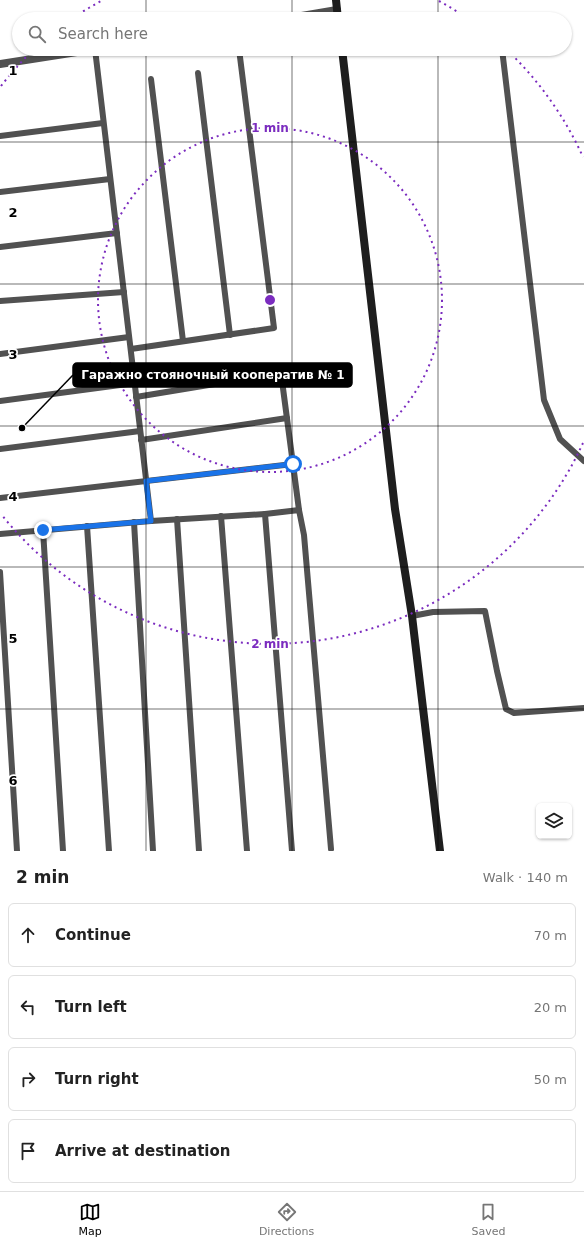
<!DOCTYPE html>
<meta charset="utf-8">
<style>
body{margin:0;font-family:"DejaVu Sans",sans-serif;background:#f6f6f6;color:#222}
.controls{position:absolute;right:12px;bottom:12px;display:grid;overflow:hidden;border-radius:6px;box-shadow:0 1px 3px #0004}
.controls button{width:36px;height:36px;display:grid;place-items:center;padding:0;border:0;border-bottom:1px solid #e0e0e0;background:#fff;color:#222;font:20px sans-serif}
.stop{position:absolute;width:12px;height:12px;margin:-9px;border:3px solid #1a73e8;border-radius:50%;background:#fff}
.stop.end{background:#1a73e8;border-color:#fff;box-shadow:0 1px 4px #0008}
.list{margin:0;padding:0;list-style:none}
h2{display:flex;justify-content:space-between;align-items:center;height:52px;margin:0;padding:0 16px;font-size:17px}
h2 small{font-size:13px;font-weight:400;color:#767676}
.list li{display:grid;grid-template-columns:26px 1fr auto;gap:12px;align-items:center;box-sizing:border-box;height:64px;margin:0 8px 8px;padding:0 8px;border:1px solid #e0e0e0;border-radius:6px}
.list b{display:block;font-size:15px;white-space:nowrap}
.list em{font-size:13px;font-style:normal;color:#767676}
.icon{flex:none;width:22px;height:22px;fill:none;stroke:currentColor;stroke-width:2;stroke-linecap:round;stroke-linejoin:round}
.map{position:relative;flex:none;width:584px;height:851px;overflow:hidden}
.search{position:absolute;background:#fff;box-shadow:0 1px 3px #0004;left:12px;right:12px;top:12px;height:44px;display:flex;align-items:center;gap:10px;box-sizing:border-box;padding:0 14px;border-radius:22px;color:#767676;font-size:15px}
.sheet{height:340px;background:#fff}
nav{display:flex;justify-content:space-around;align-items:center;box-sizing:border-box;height:56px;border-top:1px solid #e0e0e0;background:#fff;font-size:11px;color:#767676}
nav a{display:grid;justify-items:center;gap:2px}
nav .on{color:#000}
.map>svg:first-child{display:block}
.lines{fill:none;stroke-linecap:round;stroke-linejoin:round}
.lane{stroke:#515151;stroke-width:6}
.street{stroke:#515151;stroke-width:8}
.secondary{stroke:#1e1e1e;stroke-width:8}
.route{stroke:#1a73e8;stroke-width:5}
.grid{fill:none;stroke:#000;stroke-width:1;stroke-opacity:0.55}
.ring{fill:none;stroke:#7b2cbf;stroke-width:2;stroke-dasharray:2 4}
.grid-label{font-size:13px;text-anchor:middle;font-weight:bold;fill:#000;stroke:#fff;stroke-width:3.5;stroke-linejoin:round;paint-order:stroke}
.centre{fill:#7b2cbf;stroke:#fff;stroke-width:2}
.ring-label{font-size:12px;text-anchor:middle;font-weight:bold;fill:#7b2cbf;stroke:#fff;stroke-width:3.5;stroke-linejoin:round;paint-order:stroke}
.leader{fill:none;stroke:#000;stroke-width:1.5}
.callout-dot{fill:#000;stroke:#fff;stroke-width:1.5}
.callout{fill:#000;stroke:#000;stroke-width:1.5}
.callout-label{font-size:12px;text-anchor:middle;font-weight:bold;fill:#fff}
</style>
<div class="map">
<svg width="584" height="851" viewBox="0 0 584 851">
<rect width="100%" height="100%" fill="#fff"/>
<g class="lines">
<g class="lane">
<polyline points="502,49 544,400 560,439 584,461"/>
<polyline points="198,73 230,335"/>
<polyline points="151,79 183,341"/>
<polyline points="0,136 103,123"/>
<polyline points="0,192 110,179"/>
<polyline points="0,247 117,233"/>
<polyline points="0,301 124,292"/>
<polyline points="131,349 274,328 239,49"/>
<polyline points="0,354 129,337"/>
<polyline points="136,397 281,373 299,510"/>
<polyline points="0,401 135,383"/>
<polyline points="141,440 287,418"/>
<polyline points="0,449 140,431"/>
<polyline points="0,498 293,464"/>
<polyline points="265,514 299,510 304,535 331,849"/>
<polyline points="221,516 247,851"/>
<polyline points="177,519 199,851"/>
<polyline points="151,521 265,514 292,851"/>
<polyline points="134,522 153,851"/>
<polyline points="87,526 109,851"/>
<polyline points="43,530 63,851"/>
<polyline points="0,534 151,521 95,49"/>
<polyline points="0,572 17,851"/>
<polyline points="412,616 433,612 485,611 497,671 506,709 514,713 584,708"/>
</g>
<g class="street">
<polyline points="284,19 337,10"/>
<polyline points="0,64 96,49"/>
</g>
<g class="secondary">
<polyline points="336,0 338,19"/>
<polyline points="342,49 395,509 412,616 440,851"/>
</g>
</g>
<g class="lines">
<polyline class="route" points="43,530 151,521 146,481 293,464"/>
</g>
<path class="grid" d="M146,0V19M292,0V19M438,0V19M146,49V851M292,49V851M438,49V851M0,142H584M0,284H584M0,426H584M0,567H584M0,709H584"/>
<g class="ring">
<circle cx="270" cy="300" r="172"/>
<path d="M583 443A344 344 0 0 1 1 514M1 86A344 344 0 0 1 33 50M73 18A344 344 0 0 1 101 1M439 1A344 344 0 0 1 467 18M507 50A344 344 0 0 1 583 157"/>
</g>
<g class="grid-label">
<text x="13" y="75">1</text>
<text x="13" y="217">2</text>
<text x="13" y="359">3</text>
<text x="13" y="501">4</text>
<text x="13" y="643">5</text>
<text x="13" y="785">6</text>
</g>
<circle cx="270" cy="300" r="6" class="centre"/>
<g class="ring-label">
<text x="270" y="132">1 min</text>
<text x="270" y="648">2 min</text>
</g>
<path class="leader" d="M22 428L73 375"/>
<circle class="callout-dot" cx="22" cy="428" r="4"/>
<rect class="callout" x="73" y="363" width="279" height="24" rx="4"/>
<g class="callout-label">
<text x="213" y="379">Гаражно стояночный кооператив № 1</text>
</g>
</svg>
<div class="controls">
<button><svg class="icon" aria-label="layers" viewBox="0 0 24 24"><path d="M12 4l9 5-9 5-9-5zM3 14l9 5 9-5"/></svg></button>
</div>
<div class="stop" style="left:293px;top:464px"></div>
<div class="stop end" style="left:43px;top:530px"></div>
<div class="search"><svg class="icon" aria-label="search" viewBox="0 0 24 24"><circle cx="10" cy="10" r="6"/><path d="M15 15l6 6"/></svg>Search here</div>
</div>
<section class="sheet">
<h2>2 min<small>Walk · 140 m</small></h2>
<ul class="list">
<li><svg class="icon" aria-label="ahead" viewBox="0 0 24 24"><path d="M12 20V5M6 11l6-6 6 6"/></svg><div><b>Continue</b></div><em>70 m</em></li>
<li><svg class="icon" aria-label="left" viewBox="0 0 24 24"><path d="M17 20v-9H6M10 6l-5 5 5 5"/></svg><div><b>Turn left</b></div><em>20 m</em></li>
<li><svg class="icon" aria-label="right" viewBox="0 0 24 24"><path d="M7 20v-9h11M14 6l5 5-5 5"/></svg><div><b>Turn right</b></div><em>50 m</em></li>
<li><svg class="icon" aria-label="arrive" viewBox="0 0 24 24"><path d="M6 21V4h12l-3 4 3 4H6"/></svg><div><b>Arrive at destination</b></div></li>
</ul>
</section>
<nav>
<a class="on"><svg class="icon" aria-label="map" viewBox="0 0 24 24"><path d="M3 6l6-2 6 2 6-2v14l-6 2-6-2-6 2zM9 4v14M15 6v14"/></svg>Map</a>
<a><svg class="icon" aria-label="directions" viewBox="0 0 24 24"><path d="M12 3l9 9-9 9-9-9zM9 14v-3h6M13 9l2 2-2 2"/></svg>Directions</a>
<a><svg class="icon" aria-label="saved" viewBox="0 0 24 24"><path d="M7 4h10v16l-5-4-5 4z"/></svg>Saved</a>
</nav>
